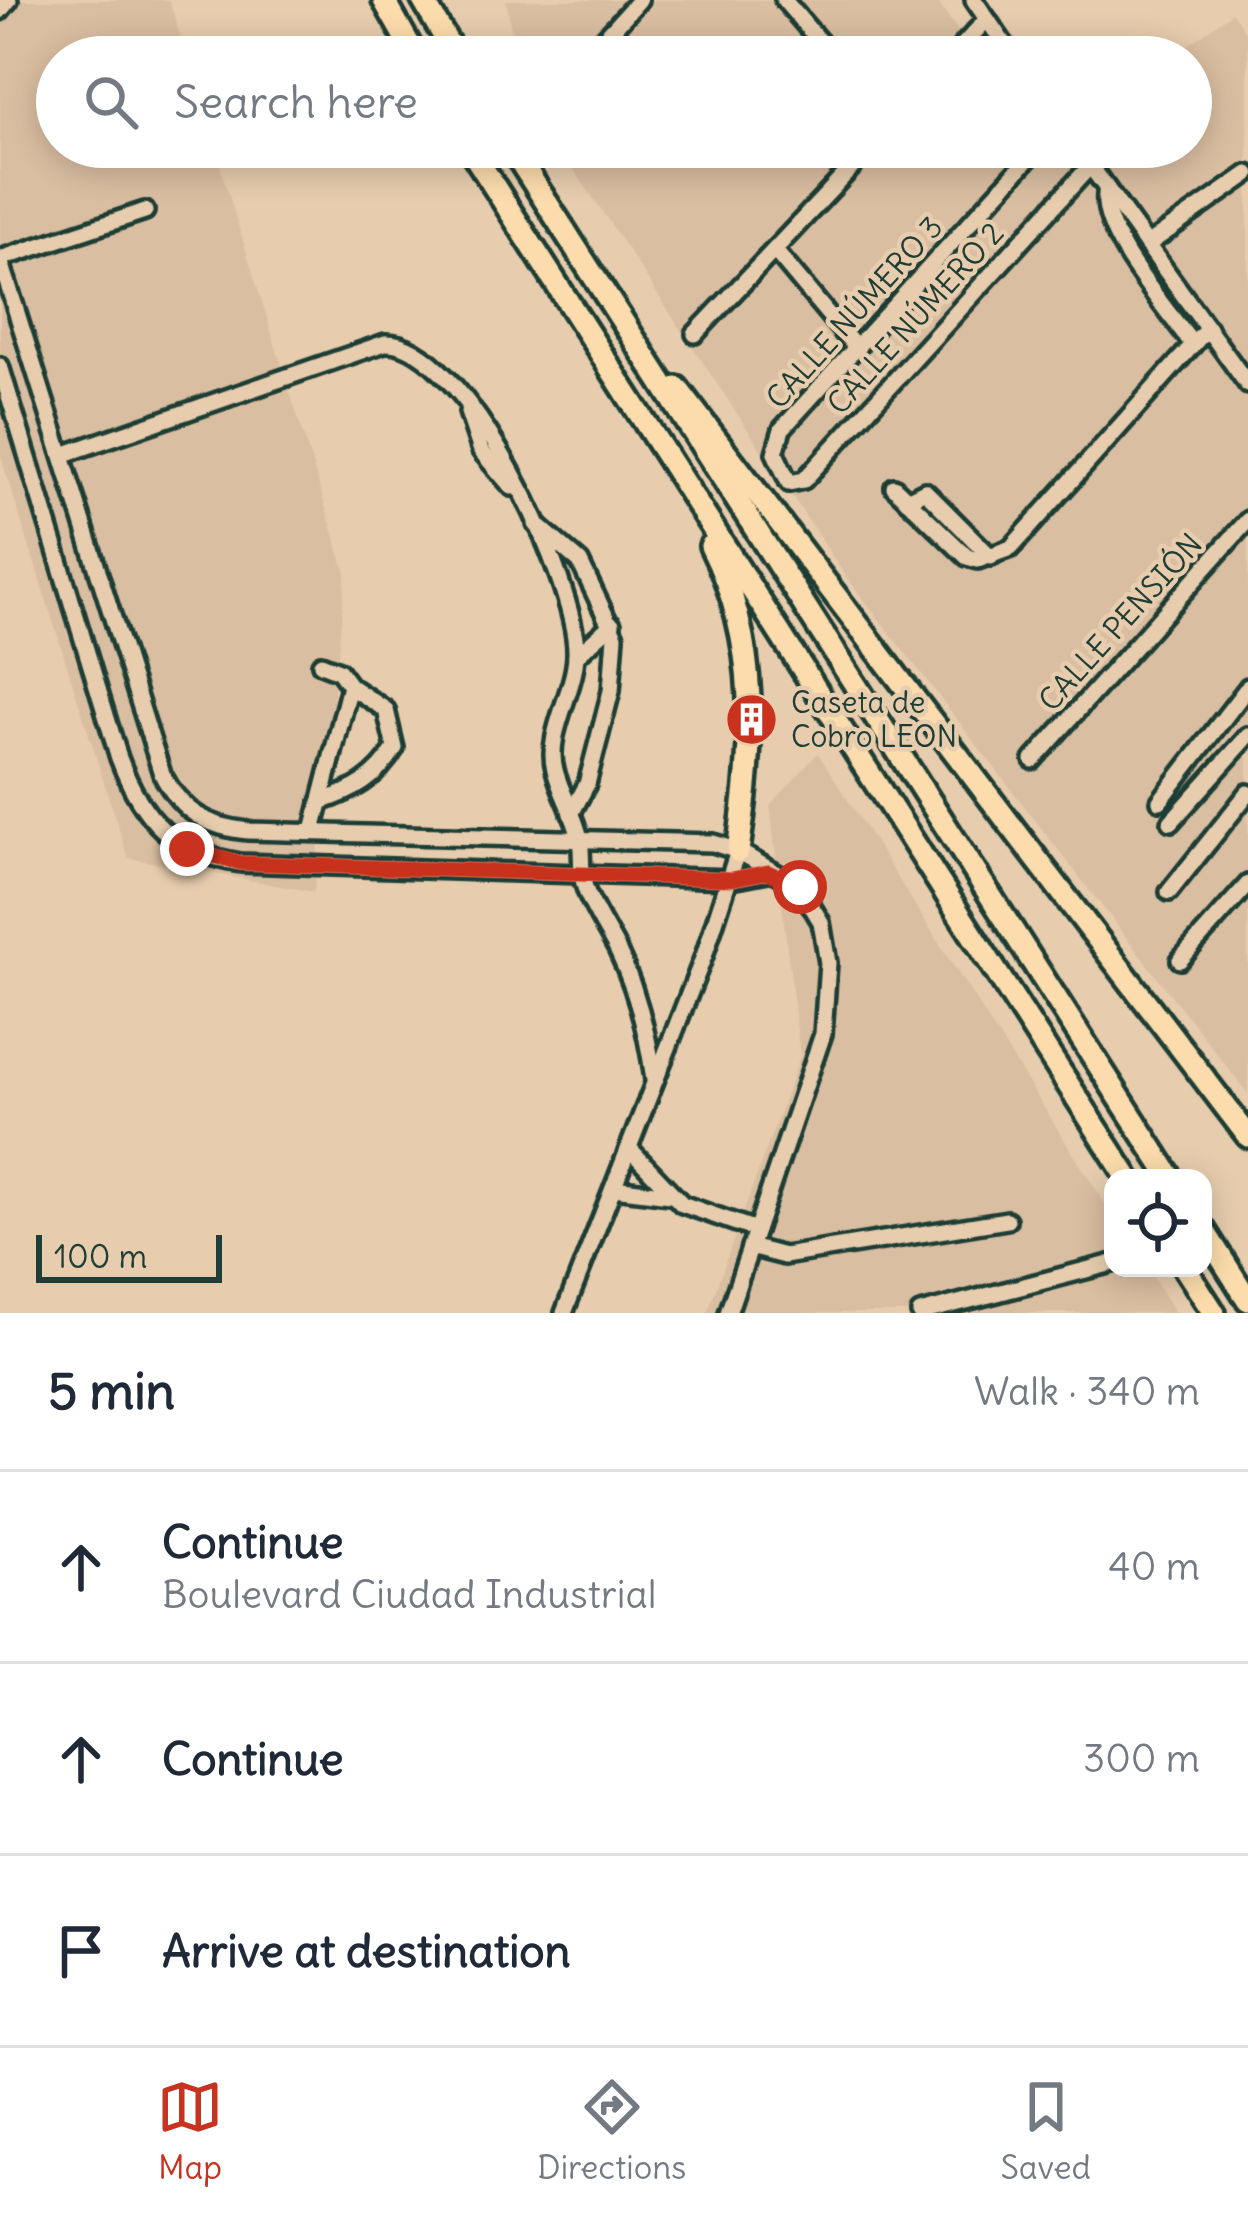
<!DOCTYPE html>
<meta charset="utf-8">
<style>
body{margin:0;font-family:Delius,sans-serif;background:#f2f2f3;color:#1f2937}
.controls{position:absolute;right:36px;bottom:36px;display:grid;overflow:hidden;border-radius:24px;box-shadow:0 6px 30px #0003}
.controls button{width:108px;height:108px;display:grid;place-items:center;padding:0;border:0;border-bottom:3px solid #e0e1e3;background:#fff;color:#1f2937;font:60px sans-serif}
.scale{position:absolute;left:36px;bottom:30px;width:186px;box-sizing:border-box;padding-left:12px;border:6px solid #1f3d34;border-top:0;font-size:33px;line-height:42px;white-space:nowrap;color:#1f3d34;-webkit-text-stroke:9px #e7cdae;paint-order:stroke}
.stop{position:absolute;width:36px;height:36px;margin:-27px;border:9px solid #c8321e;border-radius:50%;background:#fff}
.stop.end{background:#c8321e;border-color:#fff;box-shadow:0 3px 12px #0008}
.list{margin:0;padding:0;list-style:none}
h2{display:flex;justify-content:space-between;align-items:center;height:156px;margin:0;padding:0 48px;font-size:51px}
h2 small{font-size:39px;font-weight:400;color:#747a83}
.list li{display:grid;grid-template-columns:78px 1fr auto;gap:36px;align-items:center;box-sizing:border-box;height:192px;padding:0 48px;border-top:3px solid #e0e1e3}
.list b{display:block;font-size:45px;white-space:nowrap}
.list p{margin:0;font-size:39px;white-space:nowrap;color:#747a83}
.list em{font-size:39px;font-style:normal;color:#747a83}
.icon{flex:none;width:66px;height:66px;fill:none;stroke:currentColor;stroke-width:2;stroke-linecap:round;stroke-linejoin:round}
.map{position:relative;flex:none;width:1248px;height:1313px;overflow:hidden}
.search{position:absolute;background:#fff;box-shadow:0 6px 30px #0003;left:36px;right:36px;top:36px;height:132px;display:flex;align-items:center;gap:30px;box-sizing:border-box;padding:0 42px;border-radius:66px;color:#747a83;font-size:45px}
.sheet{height:732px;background:#fff}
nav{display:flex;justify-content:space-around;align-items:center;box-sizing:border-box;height:168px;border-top:3px solid #e0e1e3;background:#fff;font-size:33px;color:#747a83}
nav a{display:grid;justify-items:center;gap:6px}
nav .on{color:#c8321e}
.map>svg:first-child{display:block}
.built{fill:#dabea1}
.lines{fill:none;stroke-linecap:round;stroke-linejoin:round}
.minor-casing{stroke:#1f3d34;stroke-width:24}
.highway-casing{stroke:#1f3d34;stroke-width:30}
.minor{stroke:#e7cdae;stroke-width:15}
.highway{stroke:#fcdcac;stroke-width:21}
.route{stroke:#c8321e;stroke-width:15}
.labels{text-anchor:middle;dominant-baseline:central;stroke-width:9;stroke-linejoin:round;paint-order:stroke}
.street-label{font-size:30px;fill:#1f3d34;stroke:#e7cdae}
.poi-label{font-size:30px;fill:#1f3d34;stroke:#e7cdae;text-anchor:start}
</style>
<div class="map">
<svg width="1248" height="1313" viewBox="0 0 1248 1313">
<rect width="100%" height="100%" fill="#e7cdae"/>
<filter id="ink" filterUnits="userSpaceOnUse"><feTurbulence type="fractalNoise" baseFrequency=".00833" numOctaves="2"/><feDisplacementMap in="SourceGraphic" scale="24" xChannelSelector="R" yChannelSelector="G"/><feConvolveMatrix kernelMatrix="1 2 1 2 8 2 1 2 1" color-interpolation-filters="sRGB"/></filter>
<g filter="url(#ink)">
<g class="built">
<polygon points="0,0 169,0 187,57 57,57 57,147 214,147 346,573 314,892 128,858 0,454"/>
<polygon points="506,0 936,0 977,57 516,57"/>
<polygon points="1232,12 1248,36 1248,1094 844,574 559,147 1043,147 1047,151 1191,147 1191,57 1173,57"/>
<polygon points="818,753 1113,1216 1113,1268 1147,1268 1175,1313 707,1313 800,1056 770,806"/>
</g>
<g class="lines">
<defs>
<g id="minor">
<polyline points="784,0 831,55"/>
<polyline points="974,0 1013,57"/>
<polyline points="0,11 9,0"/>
<polyline points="613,29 639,0"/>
<polyline points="585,57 613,29 628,57"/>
<polyline points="952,57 987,19"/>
<polyline points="1039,147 782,429 775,453 789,483 804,480 1090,166"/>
<polyline points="1077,147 1248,385"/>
<path d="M1107,189C1095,229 1168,310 1193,345"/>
<polyline points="1147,245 1248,174"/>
<polyline points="776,252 857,349"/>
<path d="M0,259L162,774C181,811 207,827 248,831L713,843L738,851L800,887L821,922L828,963L823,1034L728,1313"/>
<polyline points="0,259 145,211"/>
<polyline points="695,334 871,147"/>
<path d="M0,366L119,758C142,820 173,853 241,863L732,879L768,872"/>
<polyline points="468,412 481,451 512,487"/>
<path d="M62,455L385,343C464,339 579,585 576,655C575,692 545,734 555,770C561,794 575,815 580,839C583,858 579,874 587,893C595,912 607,930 617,949C637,990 648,1035 654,1080"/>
<polyline points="894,487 967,557 978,560 1011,548 1208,328"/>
<polyline points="907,500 925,491 991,557"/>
<polyline points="536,524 580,562 615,636 611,691 587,784 571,814"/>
<polyline points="576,656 612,624"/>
<polyline points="1033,760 1248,520"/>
<polyline points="1160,801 1248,687"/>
<path d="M320,802C354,791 377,778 395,748L386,710L350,686"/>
<polyline points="1171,822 1248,736"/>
<polyline points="313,831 350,686 339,671 321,664"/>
<polyline points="1169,892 1248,793"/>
<polyline points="1180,960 1248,884"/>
<polyline points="629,1148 682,1204 756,1230"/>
<polyline points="614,1188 670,1195"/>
<polyline points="750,1247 784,1256 1007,1220"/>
<polyline points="564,1313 704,956 738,851"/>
<polyline points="920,1313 1113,1263"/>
</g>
<g id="highway">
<polyline points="384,0 416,57"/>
<polyline points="423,0 456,57"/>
<polyline points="469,147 1128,1178"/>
<polyline points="511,147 1171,1178"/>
<polyline points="677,388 1248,1136"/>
<path d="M711,546C761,645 753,745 738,851"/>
<polyline points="1203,1229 1248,1300"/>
<polyline points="1185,1268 1214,1313"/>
</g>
</defs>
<use href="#minor" class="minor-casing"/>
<use href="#highway" class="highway-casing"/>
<use href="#minor" class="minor"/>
<use href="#highway" class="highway"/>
</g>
</g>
<g class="lines" filter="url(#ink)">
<polyline class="route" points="187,849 241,863 732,879 768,872 800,887"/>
</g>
<defs>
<symbol id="building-disc" viewBox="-11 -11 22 22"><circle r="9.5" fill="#c8321e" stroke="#e7cdae"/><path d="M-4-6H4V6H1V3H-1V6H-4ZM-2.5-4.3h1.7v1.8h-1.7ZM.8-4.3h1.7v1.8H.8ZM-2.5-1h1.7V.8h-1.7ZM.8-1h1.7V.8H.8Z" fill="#fff"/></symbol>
</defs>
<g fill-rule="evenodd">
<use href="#building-disc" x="722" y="690" width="59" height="59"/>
</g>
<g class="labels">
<g class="street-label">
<text transform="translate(854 312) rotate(-48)">CALLE NÚMERO 3</text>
<text transform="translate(915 318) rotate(-48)">CALLE NÚMERO 2</text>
<text transform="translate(1120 622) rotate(-48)">CALLE PENSIÓN</text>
</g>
<g class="poi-label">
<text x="791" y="702">Caseta de<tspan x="791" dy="34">Cobro LEON</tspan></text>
</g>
</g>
</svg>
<div class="controls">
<button><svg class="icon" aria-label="locate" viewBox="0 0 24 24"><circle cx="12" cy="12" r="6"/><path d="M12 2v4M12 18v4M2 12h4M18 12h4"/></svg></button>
</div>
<div class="scale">100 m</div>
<div class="stop" style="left:800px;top:887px"></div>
<div class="stop end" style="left:187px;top:849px"></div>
<div class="search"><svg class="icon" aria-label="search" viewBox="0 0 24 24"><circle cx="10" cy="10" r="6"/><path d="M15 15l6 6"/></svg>Search here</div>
</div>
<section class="sheet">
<h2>5 min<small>Walk · 340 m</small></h2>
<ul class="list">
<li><svg class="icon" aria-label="ahead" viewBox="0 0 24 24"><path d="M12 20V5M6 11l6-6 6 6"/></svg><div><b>Continue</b><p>Boulevard Ciudad Industrial</p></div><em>40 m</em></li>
<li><svg class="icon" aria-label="ahead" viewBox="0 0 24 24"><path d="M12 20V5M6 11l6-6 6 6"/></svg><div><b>Continue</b></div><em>300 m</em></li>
<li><svg class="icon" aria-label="arrive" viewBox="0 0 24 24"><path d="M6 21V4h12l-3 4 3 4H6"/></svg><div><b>Arrive at destination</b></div></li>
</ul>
</section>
<nav>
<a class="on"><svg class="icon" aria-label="map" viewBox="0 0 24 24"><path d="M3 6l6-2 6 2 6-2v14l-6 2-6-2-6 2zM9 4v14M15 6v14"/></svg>Map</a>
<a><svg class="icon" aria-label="directions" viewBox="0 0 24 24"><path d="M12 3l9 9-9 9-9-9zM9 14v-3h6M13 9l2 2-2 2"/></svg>Directions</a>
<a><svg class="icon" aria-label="saved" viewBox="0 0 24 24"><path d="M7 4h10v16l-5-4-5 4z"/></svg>Saved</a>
</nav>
